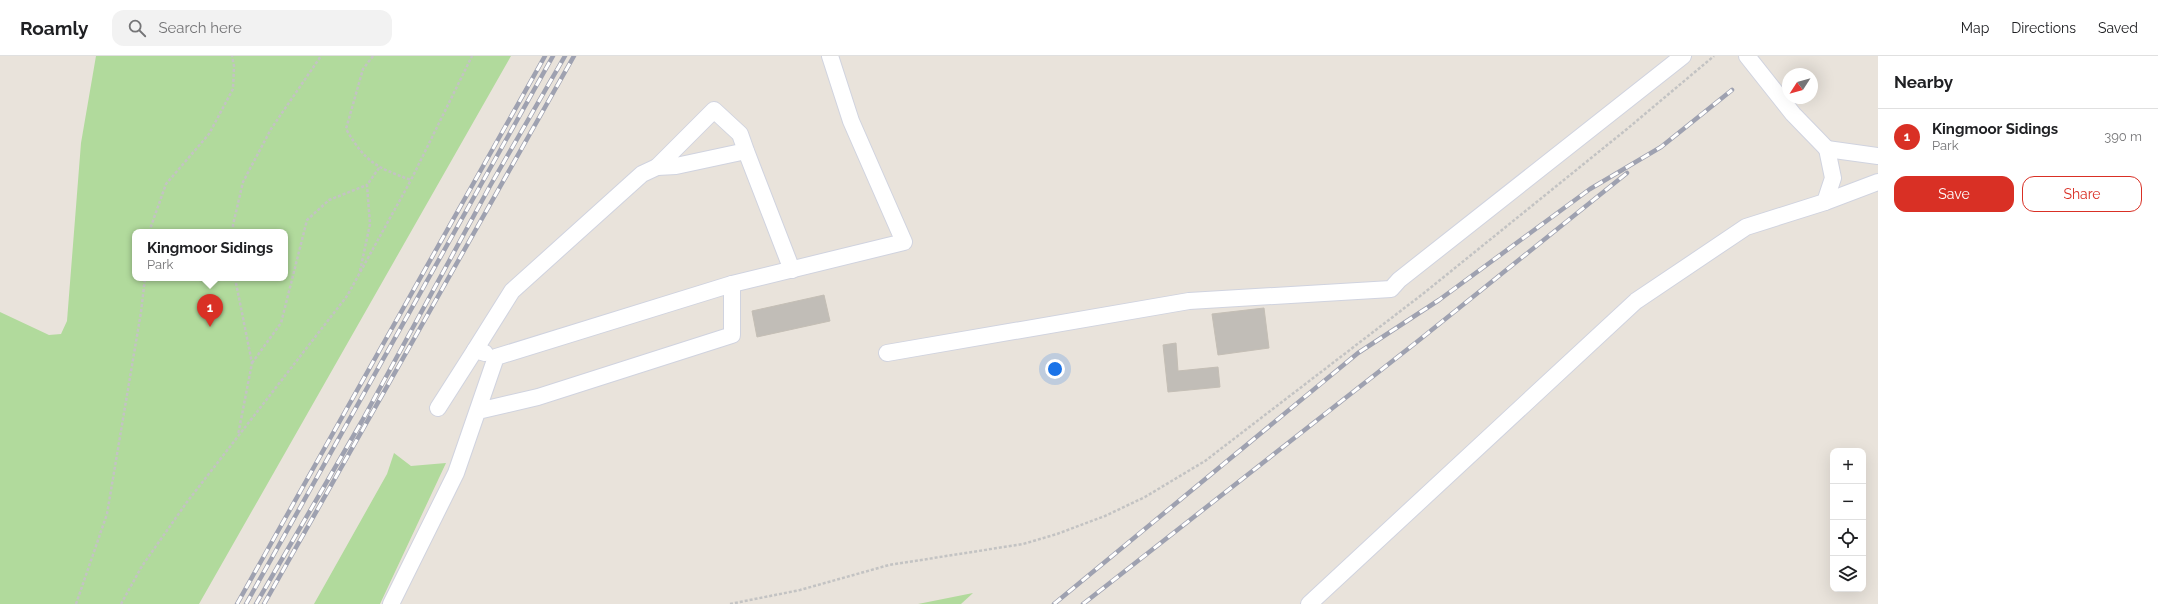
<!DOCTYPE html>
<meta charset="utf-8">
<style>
body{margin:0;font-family:Raleway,sans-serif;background:#f2f2f2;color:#202124}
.controls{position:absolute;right:12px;bottom:12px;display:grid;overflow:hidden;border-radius:8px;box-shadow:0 4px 16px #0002}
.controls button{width:36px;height:36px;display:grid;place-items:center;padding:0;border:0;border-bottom:1px solid #e0e0e0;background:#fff;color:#202124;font:20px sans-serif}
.compass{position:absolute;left:1782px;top:12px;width:36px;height:36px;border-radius:50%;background:#fff;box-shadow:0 4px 16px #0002;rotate:234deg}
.you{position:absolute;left:1055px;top:313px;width:14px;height:14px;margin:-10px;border:3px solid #fff;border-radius:50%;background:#1a73e8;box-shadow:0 0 0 6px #1a73e833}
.badge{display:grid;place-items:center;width:26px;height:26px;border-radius:50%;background:#d93025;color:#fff;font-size:13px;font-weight:700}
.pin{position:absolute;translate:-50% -33px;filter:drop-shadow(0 1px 2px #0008)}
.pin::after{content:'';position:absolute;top:21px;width:14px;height:12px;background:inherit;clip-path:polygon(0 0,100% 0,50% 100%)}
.popup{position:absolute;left:132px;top:173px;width:156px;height:52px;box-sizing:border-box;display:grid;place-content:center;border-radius:8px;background:#fff;filter:drop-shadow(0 1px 3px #0005);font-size:13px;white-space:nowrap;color:#757577}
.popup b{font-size:15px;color:#202124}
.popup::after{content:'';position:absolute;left:50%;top:100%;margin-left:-8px;border:8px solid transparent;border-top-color:#fff}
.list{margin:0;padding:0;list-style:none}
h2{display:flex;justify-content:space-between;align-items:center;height:52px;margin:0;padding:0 16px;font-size:17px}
h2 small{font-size:13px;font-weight:400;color:#757577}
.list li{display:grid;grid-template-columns:26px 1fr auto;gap:12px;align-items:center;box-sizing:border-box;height:56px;padding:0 16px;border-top:1px solid #e0e0e0}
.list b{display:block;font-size:15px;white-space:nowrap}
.list p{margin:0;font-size:13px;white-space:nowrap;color:#757577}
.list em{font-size:13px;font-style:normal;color:#757577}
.actions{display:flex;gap:8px;padding:12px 16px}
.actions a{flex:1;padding:9px 0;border:1px solid #d93025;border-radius:12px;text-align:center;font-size:14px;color:#d93025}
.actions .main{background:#d93025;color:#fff}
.icon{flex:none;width:22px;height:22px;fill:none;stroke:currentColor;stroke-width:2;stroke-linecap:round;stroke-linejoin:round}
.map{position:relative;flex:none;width:1878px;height:548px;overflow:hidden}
header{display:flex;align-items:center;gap:24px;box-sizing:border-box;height:56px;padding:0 20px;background:#fff;border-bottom:1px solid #e0e0e0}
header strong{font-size:19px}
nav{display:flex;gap:22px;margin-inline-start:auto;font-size:14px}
.search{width:280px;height:36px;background:#f2f2f2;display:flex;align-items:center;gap:10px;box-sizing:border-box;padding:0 14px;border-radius:12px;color:#757577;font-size:15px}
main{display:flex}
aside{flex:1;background:#fff}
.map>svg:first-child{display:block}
.green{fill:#b1da9c;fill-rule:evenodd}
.building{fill:#c1bdb7;stroke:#c4beb5}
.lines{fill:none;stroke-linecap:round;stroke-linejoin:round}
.minor-casing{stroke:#d0d3df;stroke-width:18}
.path{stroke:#c3c3c3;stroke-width:2.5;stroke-dasharray:3 2;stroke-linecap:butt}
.minor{stroke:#fff;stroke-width:16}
.rail-casing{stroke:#9ea1b0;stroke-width:4.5}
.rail{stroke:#fff;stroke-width:3;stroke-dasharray:9;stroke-linecap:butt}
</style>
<header>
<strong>Roamly</strong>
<div class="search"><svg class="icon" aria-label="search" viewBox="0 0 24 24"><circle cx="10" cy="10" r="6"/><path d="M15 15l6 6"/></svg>Search here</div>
<nav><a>Map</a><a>Directions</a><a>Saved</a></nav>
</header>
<main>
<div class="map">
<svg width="1878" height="548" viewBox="0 0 1878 548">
<rect width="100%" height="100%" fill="#e9e3db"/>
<g class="green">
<path d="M96,0H511L199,548H0V256L49,279L61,278L67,265L81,87ZM135,176H285V222H135Z"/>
<polygon points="394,397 411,410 446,407 380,548 314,548 387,418"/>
<polygon points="973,537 961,548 918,548"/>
</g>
<g class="building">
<polygon points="824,239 830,265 757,281 752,255"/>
<polygon points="1264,252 1269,292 1218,299 1212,258"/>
<polygon points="1176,287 1178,315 1218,311 1220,331 1168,336 1163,289"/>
</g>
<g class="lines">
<defs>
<g id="minor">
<polyline points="1747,0 1793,58 1827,93"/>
<polyline points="1827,93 1878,100"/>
<polyline points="746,95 676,110 657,111 714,54 740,78 746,95 792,214"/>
<polyline points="1825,146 1878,126"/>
<polyline points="732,228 904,186 851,65 830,0"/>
<polyline points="475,294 512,235 642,118 657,111"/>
<polyline points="887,297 1189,245 1391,233 1399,224 1683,0"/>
<polyline points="438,352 475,294 485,297"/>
<polyline points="391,548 456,417 496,301 732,228 732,279 538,341 478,355"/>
<polyline points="1309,548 1636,245 1746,171 1825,146 1833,122 1827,93"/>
</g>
</defs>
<use href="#minor" class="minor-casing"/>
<g class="path">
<path d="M373,0L363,13L346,73C366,107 376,111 411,124L472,0"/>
<polyline points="149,176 166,128 209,78 233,33 234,10 232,0"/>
<polyline points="233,176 233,169 243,126 271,73 321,0"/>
<polyline points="360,215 370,168 367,129 379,112"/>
<polyline points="235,222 252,307 238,379"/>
<polyline points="252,307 281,267 307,164 329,144 367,129"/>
<polyline points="76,548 107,458 141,256 145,222"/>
<polyline points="121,548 142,510 187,446 347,240 411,124"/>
<polyline points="730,548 800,534 889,509 1023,488 1057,478 1105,460 1145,441 1205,405 1424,237 1627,73 1714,0"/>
</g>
<use href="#minor" class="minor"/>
<defs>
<g id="rail">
<polyline points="237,548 545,0"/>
<polyline points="246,548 553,0"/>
<polyline points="256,548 362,365 490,130 565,0"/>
<polyline points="264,548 574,0"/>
<polyline points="1054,548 1358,297 1439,244 1590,133 1661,91 1732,34"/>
<polyline points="1083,548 1418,285 1627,117"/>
</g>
</defs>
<use href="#rail" class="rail-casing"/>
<use href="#rail" class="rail"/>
</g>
</svg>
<div class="controls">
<button>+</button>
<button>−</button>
<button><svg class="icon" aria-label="locate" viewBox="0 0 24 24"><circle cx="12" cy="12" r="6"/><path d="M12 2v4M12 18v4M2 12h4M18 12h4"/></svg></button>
<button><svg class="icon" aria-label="layers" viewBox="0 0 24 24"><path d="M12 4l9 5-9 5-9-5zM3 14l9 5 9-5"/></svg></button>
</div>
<svg class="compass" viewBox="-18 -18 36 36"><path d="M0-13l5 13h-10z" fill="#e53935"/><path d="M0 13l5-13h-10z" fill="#757577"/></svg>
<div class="you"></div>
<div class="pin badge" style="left:210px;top:271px">1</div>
<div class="popup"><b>Kingmoor Sidings</b>Park</div>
</div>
<aside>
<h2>Nearby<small></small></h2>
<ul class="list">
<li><span class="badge">1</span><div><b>Kingmoor Sidings</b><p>Park</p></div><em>390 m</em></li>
</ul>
<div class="actions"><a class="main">Save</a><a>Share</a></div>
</aside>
</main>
